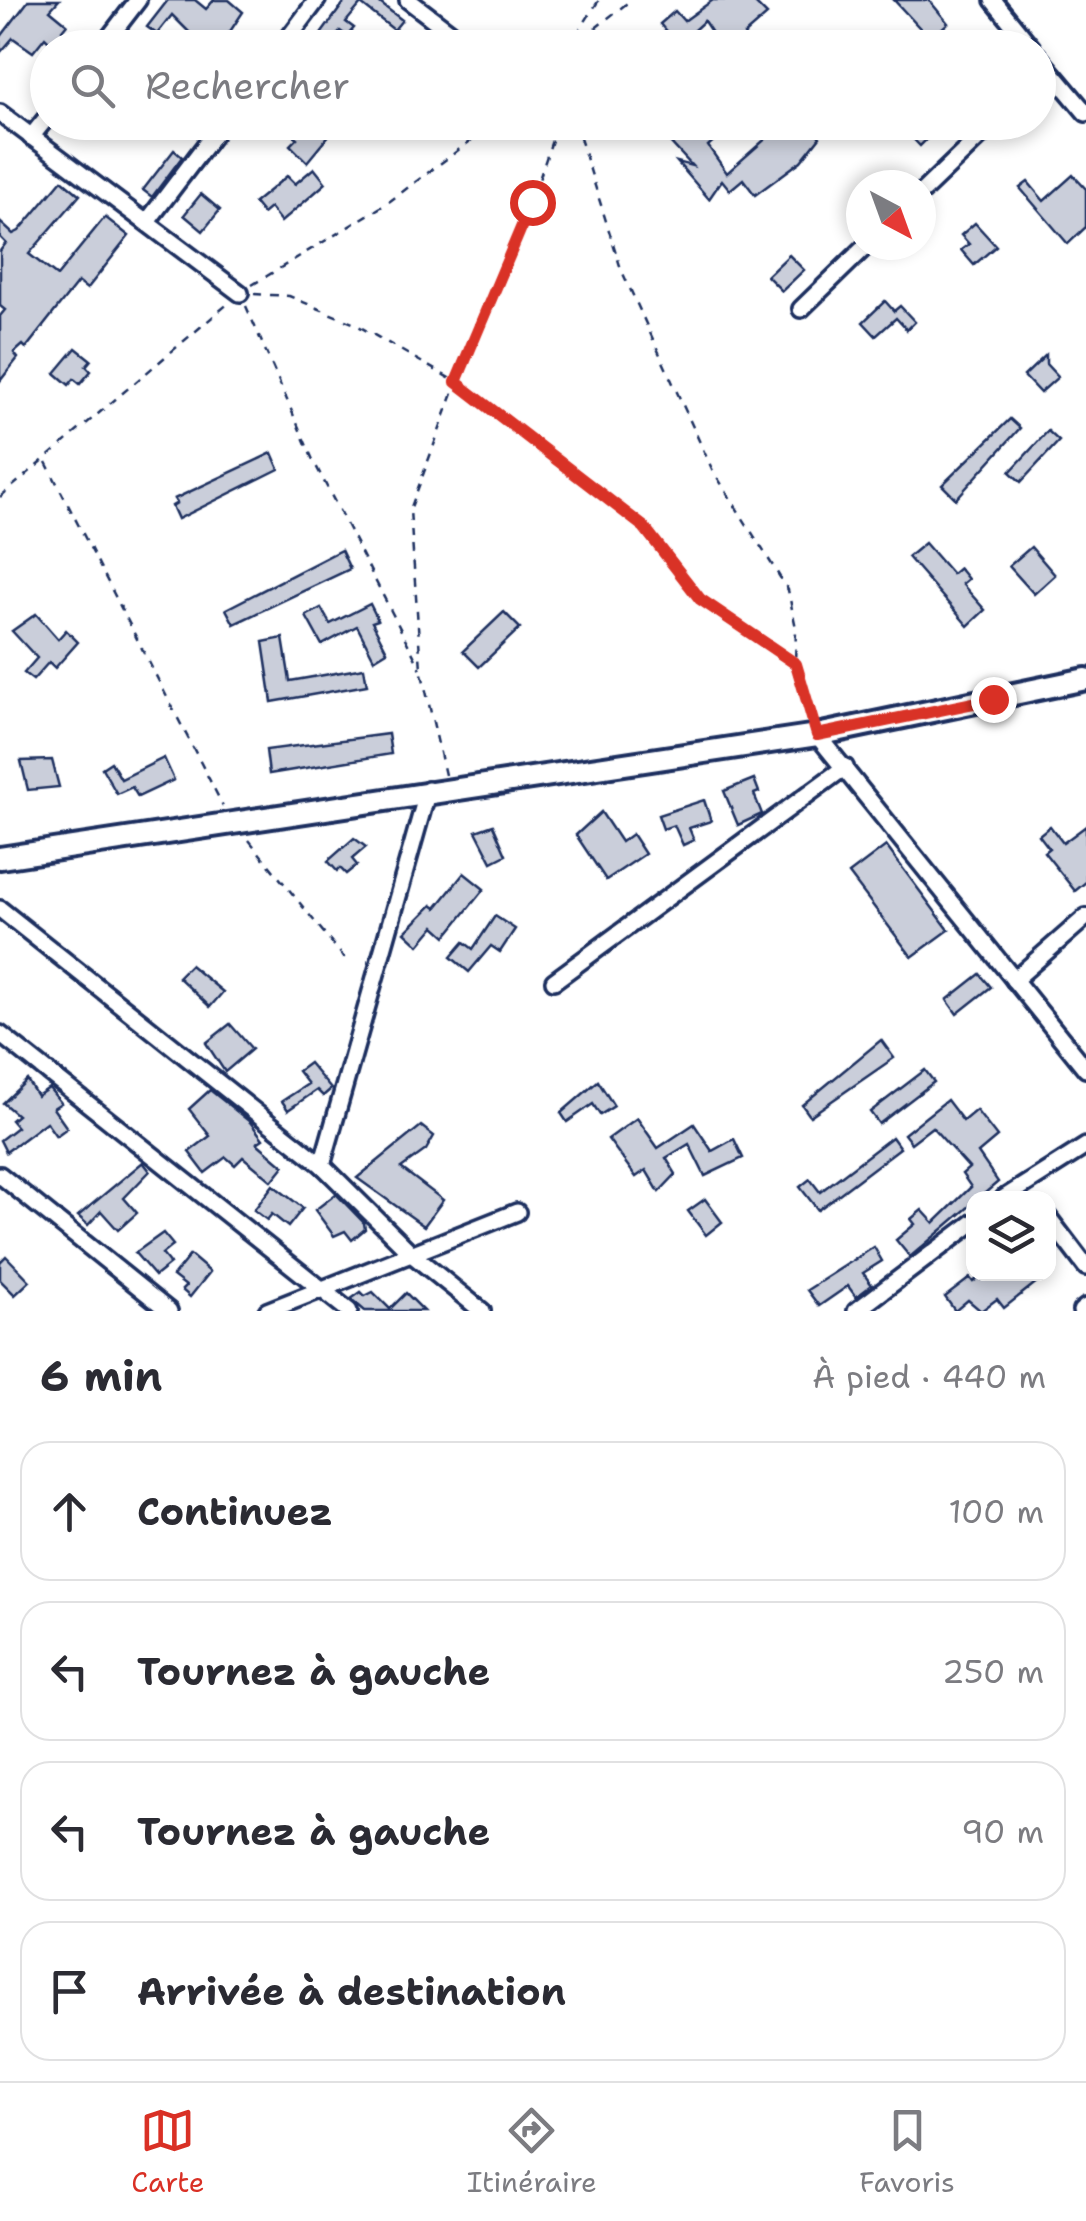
<!DOCTYPE html>
<html lang="fr">
<meta charset="utf-8">
<style>
body{margin:0;font-family:"Shantell Sans",sans-serif;background:#f2f2f3;color:#2b2b33}
.controls{position:absolute;right:30px;bottom:30px;display:grid;overflow:hidden;border-radius:20px;box-shadow:0 5px 15px #0003}
.controls button{width:90px;height:90px;display:grid;place-items:center;padding:0;border:0;border-bottom:2px solid #e1e1e2;background:#fff;color:#2b2b33;font:50px sans-serif}
.compass{position:absolute;left:846px;top:170px;width:90px;height:90px;border-radius:50%;background:#fff;box-shadow:0 5px 15px #0003;rotate:139deg}
.stop{position:absolute;width:30px;height:30px;margin:-22px;border:8px solid #d93025;border-radius:50%;background:#fff}
.stop.end{background:#d93025;border-color:#fff;box-shadow:0 2px 10px #0008}
.list{margin:0;padding:0;list-style:none}
h2{display:flex;justify-content:space-between;align-items:center;height:130px;margin:0;padding:0 40px;font-size:42px}
h2 small{font-size:32px;font-weight:400;color:#7c7c81}
.list li{display:grid;grid-template-columns:65px 1fr auto;gap:30px;align-items:center;box-sizing:border-box;height:140px;margin:0 20px 20px;padding:0 20px;border:2px solid #e1e1e2;border-radius:30px}
.list b{display:block;font-size:38px;white-space:nowrap}
.list em{font-size:32px;font-style:normal;color:#7c7c81}
.icon{flex:none;width:55px;height:55px;fill:none;stroke:currentColor;stroke-width:2;stroke-linecap:round;stroke-linejoin:round}
.map{position:relative;flex:none;width:1086px;height:1311px;overflow:hidden}
.search{position:absolute;background:#fff;box-shadow:0 5px 15px #0003;left:30px;right:30px;top:30px;height:110px;display:flex;align-items:center;gap:25px;box-sizing:border-box;padding:0 35px;border-radius:55px;color:#7c7c81;font-size:38px}
.sheet{height:770px;background:#fff}
nav{display:flex;justify-content:space-around;align-items:center;box-sizing:border-box;height:140px;border-top:2px solid #e1e1e2;background:#fff;font-size:28px;color:#7c7c81}
nav a{display:grid;justify-items:center;gap:5px}
nav .on{color:#d93025}
.map>svg:first-child{display:block}
.building{fill:#caceda;stroke:#1b2f5e;stroke-width:2.5}
.lines{fill:none;stroke-linecap:round;stroke-linejoin:round}
.minor-casing{stroke:#1b2f5e;stroke-width:22}
.major-casing{stroke:#1b2f5e;stroke-width:28}
.path{stroke:#1b2f5e;stroke-width:2.5;stroke-dasharray:8 8;stroke-linecap:butt}
.minor{stroke:#fff;stroke-width:15}
.major{stroke:#fff;stroke-width:20}
.route{stroke:#d93025;stroke-width:12}
</style>
<div class="map">
<svg width="1086" height="1311" viewBox="0 0 1086 1311">
<rect width="100%" height="100%" fill="#fff"/>
<filter id="ink" filterUnits="userSpaceOnUse"><feTurbulence type="fractalNoise" baseFrequency=".01" numOctaves="2"/><feDisplacementMap in="SourceGraphic" scale="20" xChannelSelector="R" yChannelSelector="G"/><feConvolveMatrix kernelMatrix="1 2 1 2 8 2 1 2 1" color-interpolation-filters="sRGB"/></filter>
<g filter="url(#ink)">
<g class="building">
<polygon points="29,0 59,0 50,10 67,24 62,30 69,36 56,48 45,37 33,52 13,38 0,53 0,38"/>
<polygon points="168,0 195,0 206,9 214,0 229,0 243,12 219,48 179,48 190,33 172,15 157,34 147,27"/>
<polygon points="346,0 376,0 402,20 394,30 361,4 346,22 354,28 347,36 340,31 326,48 311,48"/>
<polygon points="713,0 752,0 767,15 744,35 749,43 722,48 704,21 685,38 691,48 655,48 670,36 660,24 675,11 684,21"/>
<polygon points="894,0 929,0 948,23 930,39"/>
<polygon points="277,122 311,122 330,134 307,162 290,145 297,138"/>
<polygon points="692,122 734,122 708,146 727,173 771,134 761,122 806,122 820,137 801,161 755,195 743,179 730,190 722,180 709,199 677,162 692,166 670,142"/>
<polygon points="908,122 944,122 920,146 903,128"/>
<polygon points="174,150 182,157 152,197 143,190"/>
<polygon points="314,168 326,183 281,222 270,208 263,214 254,203 287,176 295,184"/>
<polygon points="1073,175 1086,189 1086,227 1068,244 1020,188 1028,182 1044,201"/>
<polygon points="62,180 80,195 29,254 57,276 105,217 129,236 87,289 78,282 26,348 23,345 14,353 18,358 0,381 0,316 5,310 0,306 0,251 6,243 0,237 0,222 13,234 19,231"/>
<polygon points="201,194 220,210 203,231 184,215"/>
<polygon points="975,223 996,246 974,265 961,250 969,244 961,235"/>
<polygon points="789,255 804,270 782,291 767,276"/>
<polygon points="885,301 894,311 900,306 915,322 907,330 896,318 876,336 863,322"/>
<polygon points="76,348 91,360 86,366 91,371 80,384 74,379 69,385 55,373"/>
<polygon points="1046,355 1046,364 1058,377 1040,393 1024,376"/>
<polygon points="1010,419 1020,428 956,499 942,485"/>
<polygon points="1048,431 1059,441 1021,482 1010,472"/>
<polygon points="272,453 279,469 178,519 172,506 177,503 174,499"/>
<polygon points="925,543 952,574 959,568 968,579 962,584 985,610 968,626 908,557"/>
<polygon points="1031,547 1055,575 1034,594 1009,566"/>
<polygon points="341,550 350,569 234,624 226,609"/>
<polygon points="370,604 378,620 372,622 387,651 374,659 357,626 322,645 306,616 321,608 330,624"/>
<polygon points="504,612 520,628 479,667 463,651"/>
<polygon points="36,614 58,639 66,630 78,642 55,668 49,662 33,680 24,673 37,658 12,631"/>
<polygon points="283,638 290,681 364,668 367,685 272,702 263,642"/>
<polygon points="388,734 391,754 269,774 266,750"/>
<polygon points="164,758 174,780 138,797 132,787 117,794 102,768 111,762 121,779"/>
<polygon points="52,760 59,787 28,790 21,761"/>
<polygon points="754,779 759,792 754,794 762,814 738,825 724,791"/>
<polygon points="704,800 711,821 689,828 694,840 683,845 674,825 663,829 658,815"/>
<polygon points="601,812 621,842 632,834 645,854 606,880 576,835"/>
<polygon points="493,825 506,855 492,862 476,831"/>
<polygon points="1050,826 1063,843 1086,826 1086,882 1075,891 1044,852 1049,848 1039,835"/>
<polygon points="354,838 366,847 352,859 357,865 346,874 340,868 337,871 328,861"/>
<polygon points="886,846 949,930 912,957 849,874"/>
<polygon points="464,873 484,889 446,936 435,926 419,945 405,932 432,905 436,908"/>
<polygon points="495,916 515,929 500,952 491,946 469,972 451,957 464,942 473,949"/>
<polygon points="190,965 223,992 210,1007 178,977"/>
<polygon points="980,974 991,987 957,1014 947,1000"/>
<polygon points="230,1024 252,1049 225,1072 206,1043"/>
<polygon points="881,1040 894,1058 810,1116 802,1105"/>
<polygon points="309,1063 331,1089 323,1096 317,1090 288,1110 282,1101 308,1084 298,1071"/>
<polygon points="925,1070 934,1082 879,1124 870,1112"/>
<polygon points="27,1080 37,1096 49,1088 61,1103 53,1108 67,1128 56,1136 46,1122 6,1152 0,1140 17,1127 11,1120 17,1115 3,1103"/>
<polygon points="598,1081 614,1106 600,1115 593,1104 567,1122 561,1113"/>
<polygon points="210,1090 250,1122 263,1139 257,1143 284,1166 272,1181 243,1157 235,1165 226,1157 205,1173 189,1152 210,1136 189,1109"/>
<polygon points="947,1100 963,1121 976,1110 997,1137 978,1153 998,1182 910,1257 896,1240 915,1224 911,1219 922,1210 934,1223 971,1187 962,1174 969,1168 932,1127 911,1143 904,1134"/>
<polygon points="637,1118 658,1148 694,1124 712,1151 734,1139 743,1158 705,1176 689,1144 666,1158 676,1174 659,1192 646,1170 636,1177 608,1139"/>
<polygon points="421,1126 434,1136 426,1150 401,1168 443,1200 424,1226 357,1178"/>
<polygon points="892,1137 900,1148 818,1210 800,1187 810,1179 820,1192"/>
<polygon points="143,1162 150,1171 124,1198 137,1213 118,1230 101,1211 88,1225 78,1216"/>
<polygon points="273,1185 303,1208 288,1227 272,1214 267,1220 254,1210"/>
<polygon points="336,1194 364,1223 365,1229 352,1240 345,1231 334,1236 315,1210"/>
<polygon points="705,1199 722,1222 706,1235 688,1211"/>
<polygon points="163,1233 173,1245 162,1254 170,1264 155,1276 135,1253"/>
<polygon points="874,1247 882,1261 863,1273 872,1285 856,1297 848,1286 819,1306 807,1290"/>
<polygon points="190,1255 210,1272 190,1297 182,1290 186,1286 173,1276"/>
<polygon points="6,1256 30,1281 15,1295 0,1280 0,1262"/>
<polygon points="984,1274 1047,1274 1004,1308 997,1299 981,1311 968,1300 955,1311 945,1297 970,1278 973,1282"/>
<polygon points="361,1292 365,1296 373,1292 390,1309 406,1293 424,1311 365,1311 351,1299"/>
</g>
<g class="lines">
<defs>
<g id="minor">
<polyline points="408,0 471,48"/>
<polyline points="993,0 1032,48"/>
<polyline points="101,48 138,0"/>
<polyline points="281,48 317,0"/>
<polyline points="1038,56 1086,113"/>
<polyline points="0,113 240,293"/>
<polyline points="31,137 48,116"/>
<polyline points="921,193 995,122"/>
<polyline points="147,222 223,122"/>
<polyline points="801,309 867,245"/>
<polyline points="817,735 1086,1069"/>
<polyline points="0,909 322,1165 414,1256 482,1311"/>
<polyline points="1014,980 1086,917"/>
<polyline points="554,981 845,767"/>
<polyline points="0,1034 349,1311"/>
<polyline points="322,1165 428,790"/>
<polyline points="0,1175 169,1311"/>
<polyline points="1004,1198 1086,1146"/>
<polyline points="1048,1217 1086,1267"/>
<polyline points="267,1311 517,1212"/>
<polyline points="856,1311 974,1222"/>
<polyline points="1081,1311 1086,1307"/>
</g>
<polyline id="major" points="0,858 817,735 1086,679"/>
</defs>
<use href="#minor" class="minor-casing"/>
<use href="#major" class="major-casing"/>
<g class="path">
<polyline points="568,48 599,0"/>
<polyline points="570,48 631,0"/>
<polyline points="575,122 621,269 712,469 788,590 796,628 795,664 812,720"/>
<polyline points="252,285 386,204 496,122"/>
<polyline points="254,294 289,296 355,324 456,382 644,527 700,599 795,664"/>
<polyline points="246,306 313,460 421,669"/>
<polyline points="46,462 223,806"/>
<polyline points="0,497 230,302"/>
<polyline points="445,775 421,669 410,510 482,315 532,201 558,122"/>
<polyline points="249,840 345,959"/>
</g>
<use href="#minor" class="minor"/>
<use href="#major" class="major"/>
</g>
</g>
<g class="lines" filter="url(#ink)">
<polyline class="route" points="532,202 456,382 644,527 700,599 796,664 817,735 993,699"/>
</g>
</svg>
<div class="controls">
<button><svg class="icon" aria-label="layers" viewBox="0 0 24 24"><path d="M12 4l9 5-9 5-9-5zM3 14l9 5 9-5"/></svg></button>
</div>
<svg class="compass" viewBox="-18 -18 36 36"><path d="M0-13l5 13h-10z" fill="#e53935"/><path d="M0 13l5-13h-10z" fill="#7c7c81"/></svg>
<div class="stop" style="left:532px;top:202px"></div>
<div class="stop end" style="left:993px;top:699px"></div>
<div class="search"><svg class="icon" aria-label="search" viewBox="0 0 24 24"><circle cx="10" cy="10" r="6"/><path d="M15 15l6 6"/></svg>Rechercher</div>
</div>
<section class="sheet">
<h2>6 min<small>À pied · 440 m</small></h2>
<ul class="list">
<li><svg class="icon" aria-label="ahead" viewBox="0 0 24 24"><path d="M12 20V5M6 11l6-6 6 6"/></svg><div><b>Continuez</b></div><em>100 m</em></li>
<li><svg class="icon" aria-label="left" viewBox="0 0 24 24"><path d="M17 20v-9H6M10 6l-5 5 5 5"/></svg><div><b>Tournez à gauche</b></div><em>250 m</em></li>
<li><svg class="icon" aria-label="left" viewBox="0 0 24 24"><path d="M17 20v-9H6M10 6l-5 5 5 5"/></svg><div><b>Tournez à gauche</b></div><em>90 m</em></li>
<li><svg class="icon" aria-label="arrive" viewBox="0 0 24 24"><path d="M6 21V4h12l-3 4 3 4H6"/></svg><div><b>Arrivée à destination</b></div></li>
</ul>
</section>
<nav>
<a class="on"><svg class="icon" aria-label="map" viewBox="0 0 24 24"><path d="M3 6l6-2 6 2 6-2v14l-6 2-6-2-6 2zM9 4v14M15 6v14"/></svg>Carte</a>
<a><svg class="icon" aria-label="directions" viewBox="0 0 24 24"><path d="M12 3l9 9-9 9-9-9zM9 14v-3h6M13 9l2 2-2 2"/></svg>Itinéraire</a>
<a><svg class="icon" aria-label="saved" viewBox="0 0 24 24"><path d="M7 4h10v16l-5-4-5 4z"/></svg>Favoris</a>
</nav>
